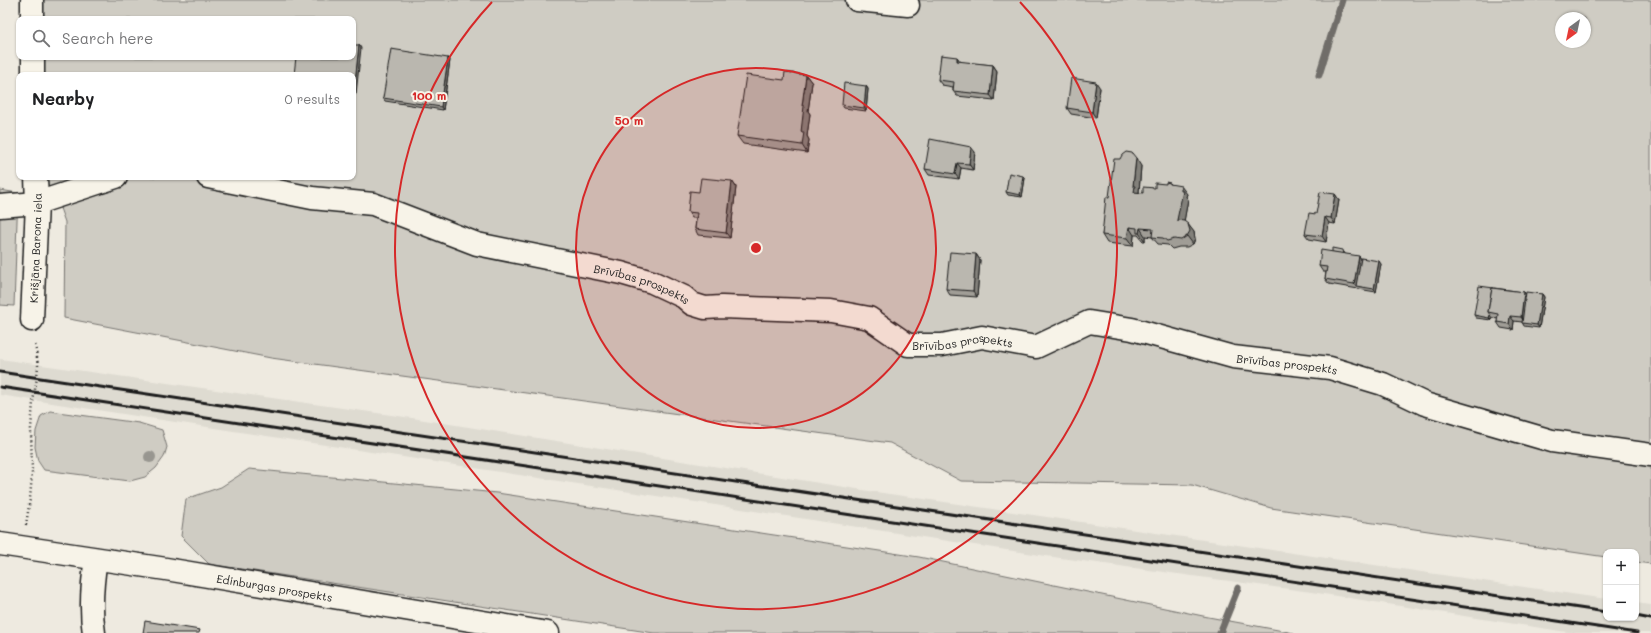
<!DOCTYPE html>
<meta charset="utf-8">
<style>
body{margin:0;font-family:Mali,sans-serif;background:#f6f6f6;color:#202124}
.controls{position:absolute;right:12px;bottom:12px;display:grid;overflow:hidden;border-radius:8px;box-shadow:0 1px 3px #0004}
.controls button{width:36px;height:36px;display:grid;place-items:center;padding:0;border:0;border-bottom:1px solid #e0e0e0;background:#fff;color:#202124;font:20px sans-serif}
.compass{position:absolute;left:1555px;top:12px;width:36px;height:36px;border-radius:50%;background:#fff;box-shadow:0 1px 3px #0004;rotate:213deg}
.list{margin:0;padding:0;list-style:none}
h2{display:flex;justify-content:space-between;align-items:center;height:52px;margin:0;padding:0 16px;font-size:17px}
h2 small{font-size:13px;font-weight:400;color:#757577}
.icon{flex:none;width:22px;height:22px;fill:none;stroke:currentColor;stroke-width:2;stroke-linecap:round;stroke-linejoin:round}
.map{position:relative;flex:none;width:1651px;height:633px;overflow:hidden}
.search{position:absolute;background:#fff;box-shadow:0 1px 3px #0004;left:16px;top:16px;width:340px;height:44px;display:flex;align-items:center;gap:10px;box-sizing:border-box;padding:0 14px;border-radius:8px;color:#757577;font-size:15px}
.panel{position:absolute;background:#fff;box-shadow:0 1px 3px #0004;left:16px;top:72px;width:340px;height:108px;border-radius:8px}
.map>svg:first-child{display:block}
.built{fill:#dedbd1}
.green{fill:#cfccc3;stroke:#767470;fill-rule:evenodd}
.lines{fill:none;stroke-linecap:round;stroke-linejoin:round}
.stream{stroke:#6f6d69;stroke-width:7}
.minor-casing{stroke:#1c1c1c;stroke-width:25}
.path{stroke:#1c1c1c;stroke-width:2.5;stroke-dasharray:1 3;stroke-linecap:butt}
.minor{stroke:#f7f3e8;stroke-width:22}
.rail{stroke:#1c1c1c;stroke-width:3}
.tree{fill:#989690}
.wall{fill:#a09d96;stroke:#1c1c1c}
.shaded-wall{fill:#82807a;stroke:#1c1c1c}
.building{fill:#bab7af;stroke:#1c1c1c}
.ring{fill:none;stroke:#d62828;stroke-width:2}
.labels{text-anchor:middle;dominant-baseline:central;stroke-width:4;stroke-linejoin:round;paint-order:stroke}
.street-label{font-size:11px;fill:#1c1c1c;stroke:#f7f3e8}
.centre{fill:#d62828;stroke:#f7f3e8;stroke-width:2}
.ring-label{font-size:12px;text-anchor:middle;font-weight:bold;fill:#d62828;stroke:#f7f3e8;stroke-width:4;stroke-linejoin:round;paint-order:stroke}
</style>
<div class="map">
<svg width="1651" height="633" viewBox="0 0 1651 633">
<rect width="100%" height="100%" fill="#eeeae0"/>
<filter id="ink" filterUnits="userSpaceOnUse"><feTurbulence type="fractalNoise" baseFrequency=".025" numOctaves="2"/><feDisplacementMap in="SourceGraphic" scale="8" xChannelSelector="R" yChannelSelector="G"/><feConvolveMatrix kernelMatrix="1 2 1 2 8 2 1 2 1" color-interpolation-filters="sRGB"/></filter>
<g filter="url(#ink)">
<polygon class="built" points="0,359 412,418 869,491 1606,599 1606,618 1636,618 1636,603 1651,605 1651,633 1573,633 1311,592 1046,556 0,395"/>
<g class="green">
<path d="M40,0H1651V564L1636,562V552H1606V557L1271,508L1192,485L961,481L890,443L271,358L64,318L65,222L56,197L37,203V177H353V75H39V57H353V19H40ZM1561,18H1585V42H1561Z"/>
<polygon points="0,190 18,193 14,306 0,305"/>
<polygon points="50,411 139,423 162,430 167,447 164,457 156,468 145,477 130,481 44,470 38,461 35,447 36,431 41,416"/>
<polygon points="249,469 497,493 919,557 1203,616 1294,633 654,633 209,564 181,536 186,499 221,487"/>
</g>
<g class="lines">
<g class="stream">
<polyline points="1319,75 1342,0"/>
<polyline points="1220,633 1238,588"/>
</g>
<defs>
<g id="minor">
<polyline points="32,0 32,19"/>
<polyline points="857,0 908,5"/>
<polyline points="33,57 33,75"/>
<path id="s1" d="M208,177L312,198L373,204L477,244L621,273L652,282L684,297L692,304L705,308L722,307L831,311L869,318L908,345H942L982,337L1036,347L1089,322L1132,329L1233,357L1330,368L1383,384L1425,404L1552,441L1651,455"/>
<polyline points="0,206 37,203 116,177"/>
<path id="s2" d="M32,320L37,203L36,177"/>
<path id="s3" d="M0,544L166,569L548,633"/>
<path d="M94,633C90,608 92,584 96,559"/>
</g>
</defs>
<use href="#minor" class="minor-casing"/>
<polyline class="path" points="26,525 30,499 32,474 31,429 33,402 37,377 38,365 35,343"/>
<use href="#minor" class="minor"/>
<g class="rail">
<polyline points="0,372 1606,612"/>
<polyline points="0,387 1637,633"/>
<polyline points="1636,616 1651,619"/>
</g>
</g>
<circle class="tree" cx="150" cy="457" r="6"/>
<g class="wall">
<polygon points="957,57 960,62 993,65 997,71 994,100 957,96 953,91 953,87 942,85 938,80"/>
<polygon points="448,58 450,60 443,110 385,101 383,98"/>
<polygon points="806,75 812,83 808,111 810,114 807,136 809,140 807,153 743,144 737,136"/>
<polygon points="866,86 868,89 866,111 844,108 842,105"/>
<polygon points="1100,88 1096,118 1071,114 1067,108"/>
<polygon points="975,152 973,170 961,168 959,179 929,175 925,169"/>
<polygon points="1120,159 1141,166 1139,192 1139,193 1143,193 1170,183 1172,185 1187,194 1186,197 1188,199 1184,221 1194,232 1195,239 1193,244 1187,247 1179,247 1172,249 1168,245 1158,244 1152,237 1145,236 1145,241 1143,241 1138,235 1134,235 1133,246 1107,243 1102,235 1109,197"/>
<polygon points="1025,178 1022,197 1008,195 1006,192"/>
<polygon points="732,181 736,187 730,238 698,235 695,229 696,218 692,218 688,212 699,192"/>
<polygon points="1335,194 1339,200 1335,224 1329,223 1326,242 1309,239 1305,234 1316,214"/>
<polygon points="1332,252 1344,252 1345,254 1381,264 1376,292 1329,284 1325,279 1326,272 1323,272 1319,266"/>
<polygon points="976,254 980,260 977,297 950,295 946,289"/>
<polygon points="1494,288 1524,292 1526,295 1542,294 1544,297 1539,328 1524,326 1522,322 1514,321 1513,330 1501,328 1497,322 1498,319 1492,318 1491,320 1476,318 1474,315"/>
</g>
<g class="shaded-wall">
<polygon points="359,45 361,48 356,94 354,91"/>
<polygon points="957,57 961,62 957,61"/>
<polygon points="448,58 450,60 443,110 441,107"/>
<polygon points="993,65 997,71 994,100 990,95"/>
<polygon points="806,75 812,83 808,111 810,114 807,136 809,140 807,153 802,145 801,132 802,106"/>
<polygon points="1096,82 1100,88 1096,118 1092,112"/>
<polygon points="866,86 868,89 866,111 864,108"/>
<polygon points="971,147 975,152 973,170 969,164"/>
<polygon points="1136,158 1141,166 1139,192 1140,194 1134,192 1133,186"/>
<polygon points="957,163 961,168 959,179 955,174"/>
<polygon points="1023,176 1025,178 1022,197 1020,195"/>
<polygon points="732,181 736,187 730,238 726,233"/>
<polygon points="1181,186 1187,194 1186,197 1188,199 1183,228 1177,220"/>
<polygon points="1335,194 1339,200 1335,224 1331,218"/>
<polygon points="1325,217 1329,223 1326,242 1322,236"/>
<polygon points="1188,224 1194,232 1195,239 1193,244 1187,236"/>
<polygon points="1129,227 1134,235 1133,246 1127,238"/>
<polygon points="1140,228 1145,236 1145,241 1139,233"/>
<polygon points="976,254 980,260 977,297 973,291"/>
<polygon points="1359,256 1363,261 1356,286 1354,284"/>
<polygon points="1379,261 1381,264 1376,292 1374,289"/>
<polygon points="1524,292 1528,297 1525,323 1521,317"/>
<polygon points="1542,294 1544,297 1539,328 1537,325"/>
<polygon points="1490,315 1492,318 1491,320 1489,318"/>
<polygon points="1510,316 1514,321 1513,330 1509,324"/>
</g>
<g class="building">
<polygon points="353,45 359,45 354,91 353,91 353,75 294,75 296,57 353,57"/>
<polygon points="391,49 448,58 441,107 383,98"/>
<polygon points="941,55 957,57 957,61 993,65 990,95 953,91 954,82 938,80"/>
<polygon points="785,72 806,75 802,106 804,106 801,132 804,132 802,145 737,136 746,75 784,80"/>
<polygon points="1071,78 1096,82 1092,112 1067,108"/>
<polygon points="844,83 866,86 864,108 842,105"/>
<polygon points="930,139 971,147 969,164 957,163 955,174 925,169"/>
<polygon points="1126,152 1132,153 1136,158 1133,186 1135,186 1134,192 1143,193 1143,187 1155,188 1155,183 1166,184 1166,182 1170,183 1170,184 1181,186 1181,191 1183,191 1177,220 1184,221 1188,224 1190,231 1187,236 1181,240 1174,239 1167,241 1163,238 1152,237 1153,229 1140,228 1139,233 1137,233 1137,228 1129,227 1127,238 1102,235 1106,197 1109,197 1114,159 1120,159 1122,155"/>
<polygon points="1009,173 1023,176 1020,195 1006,192"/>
<polygon points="701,178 732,181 726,233 695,229 697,213 688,212 690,191 699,192"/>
<polygon points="1320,192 1335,194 1331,218 1325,217 1322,236 1305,234 1309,213 1316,214"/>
<polygon points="1332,248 1342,250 1343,254 1332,252"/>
<polygon points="1321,250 1359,256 1354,284 1325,279 1327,267 1319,266"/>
<polygon points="950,252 976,254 973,291 946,289"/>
<polygon points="1361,258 1379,261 1374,289 1356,286"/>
<polygon points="1479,286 1494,288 1492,288 1488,312 1490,315 1489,318 1474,315"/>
<polygon points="1492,288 1524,292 1521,317 1510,316 1509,324 1497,322 1498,314 1488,312"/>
<polygon points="1526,292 1542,294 1537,325 1522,323"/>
<polygon points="145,621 200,630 199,633 143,633"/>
</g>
</g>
<circle cx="756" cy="248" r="180" fill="#d62828" fill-opacity=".12"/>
<g class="ring">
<circle cx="756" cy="248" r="180"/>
<path d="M1020 2A361 361 0 1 1 492 2"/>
</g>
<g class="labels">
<g class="street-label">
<text stroke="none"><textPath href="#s2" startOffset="72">Krišjāņa Barona iela</textPath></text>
<text stroke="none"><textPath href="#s1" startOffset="449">Brīvības prospekts</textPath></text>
<text stroke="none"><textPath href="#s1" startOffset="785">Brīvības prospekts</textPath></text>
<text stroke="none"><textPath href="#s1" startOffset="1121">Brīvības prospekts</textPath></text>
<text stroke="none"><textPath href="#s3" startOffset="278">Edinburgas prospekts</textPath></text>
</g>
</g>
<circle cx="756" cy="248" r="6" class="centre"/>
<g class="ring-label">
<text x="429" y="100">100 m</text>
<text x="629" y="125">50 m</text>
</g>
</svg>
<div class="controls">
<button>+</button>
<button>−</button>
</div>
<svg class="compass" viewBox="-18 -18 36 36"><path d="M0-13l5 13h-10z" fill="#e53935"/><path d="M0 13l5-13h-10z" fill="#757577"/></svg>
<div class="search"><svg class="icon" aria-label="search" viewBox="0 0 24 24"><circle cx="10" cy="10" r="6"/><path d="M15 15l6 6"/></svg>Search here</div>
<section class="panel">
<h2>Nearby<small>0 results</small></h2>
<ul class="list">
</ul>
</section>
</div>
